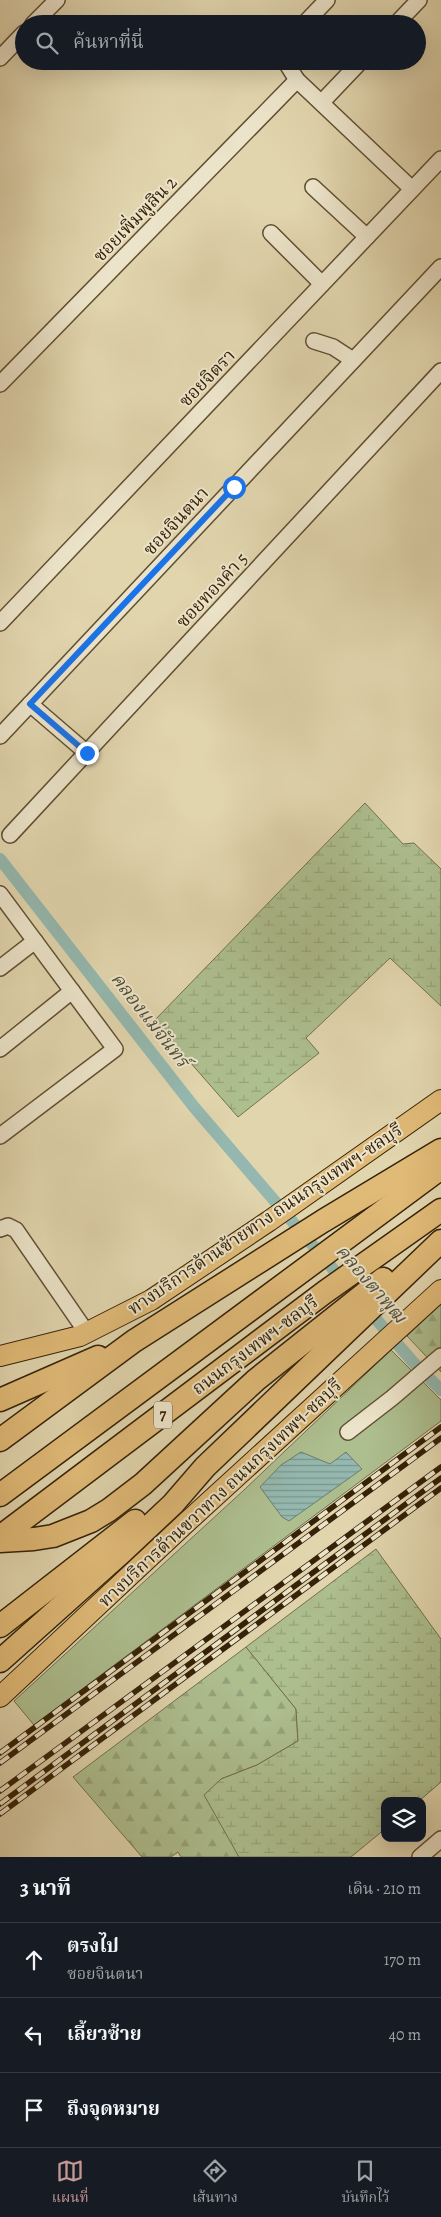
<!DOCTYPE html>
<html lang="th">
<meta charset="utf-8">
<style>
body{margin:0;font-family:Alegreya,"Noto Serif Thai",serif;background:#242831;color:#f1f3f6}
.controls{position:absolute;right:15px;bottom:15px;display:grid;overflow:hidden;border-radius:10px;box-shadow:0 5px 20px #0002}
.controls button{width:45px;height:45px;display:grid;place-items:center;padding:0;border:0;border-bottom:1px solid #363941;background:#171b24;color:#f1f3f6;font:25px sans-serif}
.stop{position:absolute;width:15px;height:15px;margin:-11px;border:4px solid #1a73e8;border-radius:50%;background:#fff}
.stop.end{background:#1a73e8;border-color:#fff;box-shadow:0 1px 5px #0008}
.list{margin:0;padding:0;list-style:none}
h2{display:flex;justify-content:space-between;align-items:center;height:65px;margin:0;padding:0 20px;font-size:21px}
h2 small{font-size:16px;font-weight:400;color:#9ea1a6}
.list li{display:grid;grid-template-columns:32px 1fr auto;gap:15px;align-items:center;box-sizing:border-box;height:75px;padding:0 20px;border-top:1px solid #363941}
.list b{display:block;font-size:19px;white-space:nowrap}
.list p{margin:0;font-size:16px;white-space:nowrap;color:#9ea1a6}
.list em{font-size:16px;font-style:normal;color:#9ea1a6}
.icon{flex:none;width:28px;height:28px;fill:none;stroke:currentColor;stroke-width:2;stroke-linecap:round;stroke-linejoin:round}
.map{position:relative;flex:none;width:441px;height:1857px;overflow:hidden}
.search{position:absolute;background:#171b24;box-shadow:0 5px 20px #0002;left:15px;right:15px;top:15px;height:55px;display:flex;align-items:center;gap:12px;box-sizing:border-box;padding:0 18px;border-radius:28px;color:#9ea1a6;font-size:19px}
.sheet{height:290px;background:#171b24}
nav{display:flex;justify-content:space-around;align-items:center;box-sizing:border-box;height:70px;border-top:1px solid #363941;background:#171b24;font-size:14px;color:#9ea1a6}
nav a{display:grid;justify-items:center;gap:2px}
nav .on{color:#c59692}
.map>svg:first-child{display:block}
.grass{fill:#adbe8f;stroke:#71704c}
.forest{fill:url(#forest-firs);stroke:#71704c}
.wetland{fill:url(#wetland-marsh);stroke:#71704c}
.water{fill:url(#water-rules);stroke:#6e7c6c}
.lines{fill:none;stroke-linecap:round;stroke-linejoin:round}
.canal{stroke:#94b8af;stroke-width:12}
.minor-casing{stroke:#604f32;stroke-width:18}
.major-casing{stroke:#352208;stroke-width:22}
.highway-casing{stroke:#352208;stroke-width:25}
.minor{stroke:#ece4ca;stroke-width:15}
.major{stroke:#e0ba77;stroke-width:20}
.highway{stroke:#e0ba77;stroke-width:22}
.rail-casing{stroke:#352208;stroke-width:5.5}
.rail{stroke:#ece4ca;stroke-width:4;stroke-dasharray:11;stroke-linecap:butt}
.route{stroke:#1a73e8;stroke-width:6}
.labels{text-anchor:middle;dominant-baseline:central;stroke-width:4;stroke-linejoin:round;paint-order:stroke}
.shield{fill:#ece4ca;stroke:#6c5c42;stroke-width:1}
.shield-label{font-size:16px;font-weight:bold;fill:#352208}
.street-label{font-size:18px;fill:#352208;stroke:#ece4ca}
.water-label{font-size:19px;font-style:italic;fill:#524f3a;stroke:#ece4ca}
</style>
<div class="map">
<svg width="441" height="1857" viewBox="0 0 441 1857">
<defs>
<pattern id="forest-firs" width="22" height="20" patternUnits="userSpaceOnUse" patternTransform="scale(1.25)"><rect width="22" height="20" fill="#adbe8f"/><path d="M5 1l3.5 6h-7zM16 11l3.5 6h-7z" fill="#95a37a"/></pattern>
<pattern id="wetland-marsh" width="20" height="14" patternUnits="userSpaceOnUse" patternTransform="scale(1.25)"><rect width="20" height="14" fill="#adbe8f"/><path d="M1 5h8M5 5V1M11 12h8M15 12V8" fill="none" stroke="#95a37a"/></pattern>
<pattern id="water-rules" width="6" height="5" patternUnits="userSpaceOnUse" patternTransform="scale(1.25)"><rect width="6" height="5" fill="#94b8af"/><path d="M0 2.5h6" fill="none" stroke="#7a958c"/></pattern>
</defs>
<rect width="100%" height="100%" fill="#e1d5ae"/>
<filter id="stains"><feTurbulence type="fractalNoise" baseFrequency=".004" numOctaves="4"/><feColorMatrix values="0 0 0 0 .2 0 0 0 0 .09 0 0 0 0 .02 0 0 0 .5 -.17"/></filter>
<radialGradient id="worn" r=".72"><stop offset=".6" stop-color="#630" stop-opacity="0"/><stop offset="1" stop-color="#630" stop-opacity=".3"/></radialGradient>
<polygon class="grass" points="391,1350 441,1400 441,1421 34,1725 14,1701 244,1490"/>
<g class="forest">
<polygon points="441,1304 441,1372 407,1336"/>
<polygon points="246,1647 296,1709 298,1741 257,1765 221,1779 233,1844 239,1857 181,1857 178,1852 171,1857 142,1857 73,1777"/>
</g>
<g class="wetland">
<polygon points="365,803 403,844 414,843 441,869 441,1006 390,958 306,1038 319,1053 238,1117 154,1021"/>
<polygon points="376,1549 441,1639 441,1782 419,1801 385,1801 385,1829 351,1857 239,1857 204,1795 221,1779 257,1765 298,1741 296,1709 246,1647"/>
</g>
<polygon class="water" points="301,1452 330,1464 346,1452 362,1469 289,1521 282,1517 260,1487 281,1465"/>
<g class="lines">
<polyline class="canal" points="0,859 194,1107 412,1361 441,1390"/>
<defs>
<g id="minor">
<polyline points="33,24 57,0"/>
<polyline points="304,24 327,0"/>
<polyline points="396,24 419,0"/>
<polyline points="0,58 24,33"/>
<polyline points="285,61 297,80 412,189"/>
<polyline points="322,102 361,61"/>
<polyline points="313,187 367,237"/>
<polyline points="271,233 322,284"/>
<polyline points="314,341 333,347 353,360"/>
<polyline points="0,384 297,80"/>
<polyline points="0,623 441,159"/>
<polyline points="30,704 87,753"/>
<polyline points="0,736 441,267"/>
<polyline points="10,835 441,371"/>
<polyline points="0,894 115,1049 0,1136"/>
<polyline points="0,968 35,941"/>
<polyline points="0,1049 72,991"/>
<polyline points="0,1229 8,1226 16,1230 87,1333"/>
<polyline points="348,1432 392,1398 441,1356"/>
<polyline points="420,1857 441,1839"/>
</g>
<g id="major">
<polyline points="0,1356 80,1336 151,1300 269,1221 441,1100"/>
<polyline points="0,1697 188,1521 441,1290"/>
</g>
<g id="highway">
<polyline points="0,1400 98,1357"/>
<polyline points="0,1440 134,1341 323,1221 441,1150"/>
<polyline points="0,1495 441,1168"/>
<polyline points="0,1537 325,1292 441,1210"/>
<polyline points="0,1541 34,1539 53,1536 91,1521 109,1510 143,1484 256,1380 383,1279"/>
<polyline points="0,1626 135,1521"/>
<polyline points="0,1661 123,1551 173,1504 205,1467 441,1241"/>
</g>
</defs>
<use href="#minor" class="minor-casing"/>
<use href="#major" class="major-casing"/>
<use href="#highway" class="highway-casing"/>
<use href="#minor" class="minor"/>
<use href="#major" class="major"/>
<use href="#highway" class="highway"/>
<defs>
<g id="rail">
<polyline points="0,1753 441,1427"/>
<polyline points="0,1763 441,1438"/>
<polyline points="0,1791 441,1467"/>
<polyline points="0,1804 441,1478"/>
<polyline points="0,1814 441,1488"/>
</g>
</defs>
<use href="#rail" class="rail-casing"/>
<use href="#rail" class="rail"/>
</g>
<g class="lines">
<polyline class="route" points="87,753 30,704 234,487"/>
</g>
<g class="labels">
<rect class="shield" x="154" y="1401.5" width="18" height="27" rx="4"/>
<g class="shield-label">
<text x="163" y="1415">7</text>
</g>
<g class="street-label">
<text transform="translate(135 219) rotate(-46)">ซอยเพิ่มพูสิน 2</text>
<text transform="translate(207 378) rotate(-46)">ซอยจิตรา</text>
<text transform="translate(176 521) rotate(-47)">ซอยจินตนา</text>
<text transform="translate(212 590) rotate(-47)">ซอยทองคำ 5</text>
<text transform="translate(265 1219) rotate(-34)">ทางบริการด้านซ้ายทาง ถนนกรุงเทพฯ-ชลบุรี</text>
<text transform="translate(255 1345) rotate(-37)">ถนนกรุงเทพฯ-ชลบุรี</text>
<text transform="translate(220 1493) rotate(-43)">ทางบริการด้านขวาทาง ถนนกรุงเทพฯ-ชลบุรี</text>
</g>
<g class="water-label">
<text transform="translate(150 1020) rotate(52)">คลองแม่จันทร์</text>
<text transform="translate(371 1284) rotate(49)">คลองตาพุฒ</text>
</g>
</g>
<rect width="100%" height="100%" filter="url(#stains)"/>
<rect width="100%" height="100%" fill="url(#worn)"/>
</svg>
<div class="controls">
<button><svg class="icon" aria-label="layers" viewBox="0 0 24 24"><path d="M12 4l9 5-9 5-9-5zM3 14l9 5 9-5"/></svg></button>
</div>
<div class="stop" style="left:234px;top:487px"></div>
<div class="stop end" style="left:87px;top:753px"></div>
<div class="search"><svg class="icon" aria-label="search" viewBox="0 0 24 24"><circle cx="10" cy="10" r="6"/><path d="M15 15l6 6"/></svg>ค้นหาที่นี่</div>
</div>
<section class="sheet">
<h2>3 นาที<small>เดิน · 210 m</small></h2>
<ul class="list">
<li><svg class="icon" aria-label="ahead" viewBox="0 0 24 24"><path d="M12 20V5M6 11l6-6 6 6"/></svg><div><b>ตรงไป</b><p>ซอยจินตนา</p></div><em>170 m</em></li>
<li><svg class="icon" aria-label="left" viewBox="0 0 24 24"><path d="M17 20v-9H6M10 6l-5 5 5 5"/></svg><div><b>เลี้ยวซ้าย</b></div><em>40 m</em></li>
<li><svg class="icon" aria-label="arrive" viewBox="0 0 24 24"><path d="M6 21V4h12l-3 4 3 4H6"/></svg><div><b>ถึงจุดหมาย</b></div></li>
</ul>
</section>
<nav>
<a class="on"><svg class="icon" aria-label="map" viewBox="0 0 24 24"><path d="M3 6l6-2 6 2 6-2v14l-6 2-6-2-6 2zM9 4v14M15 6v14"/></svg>แผนที่</a>
<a><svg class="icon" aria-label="directions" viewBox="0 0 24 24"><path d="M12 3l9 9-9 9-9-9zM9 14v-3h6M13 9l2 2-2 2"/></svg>เส้นทาง</a>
<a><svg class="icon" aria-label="saved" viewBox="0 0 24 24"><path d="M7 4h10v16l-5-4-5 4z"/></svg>บันทึกไว้</a>
</nav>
